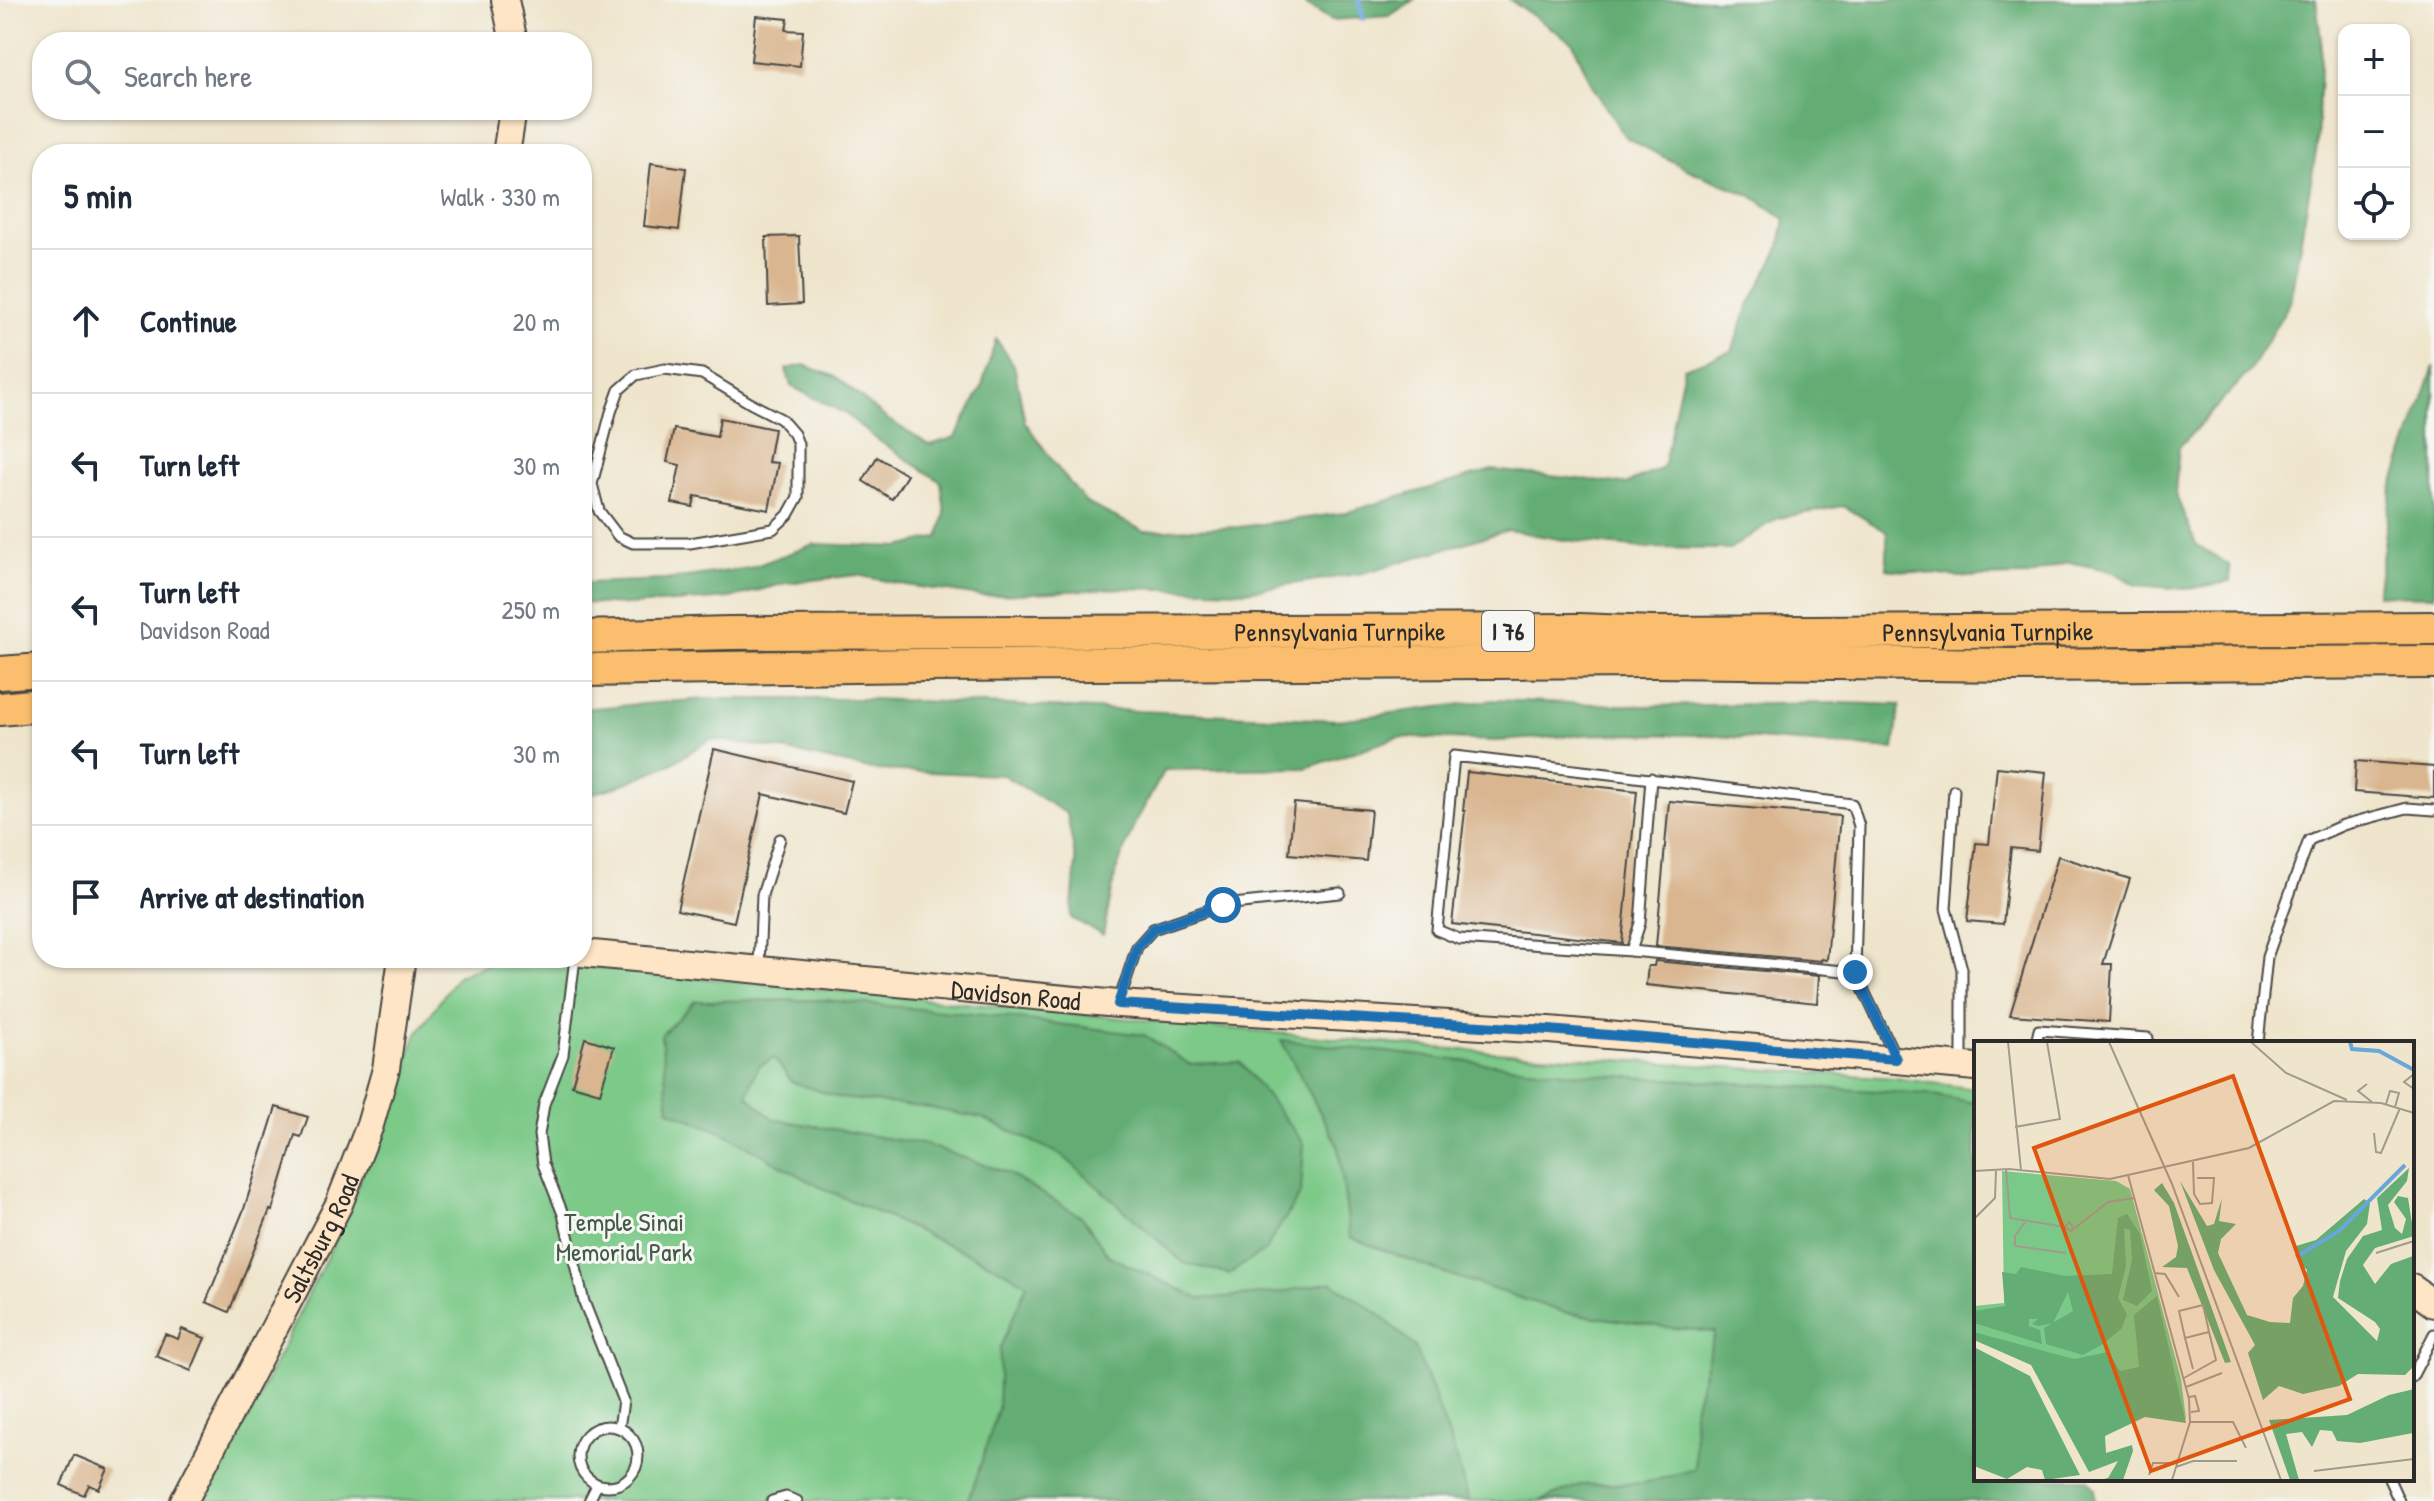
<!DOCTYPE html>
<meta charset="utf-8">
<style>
body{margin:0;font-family:"Patrick Hand",sans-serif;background:#f6f6f7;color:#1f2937}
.controls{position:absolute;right:24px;top:24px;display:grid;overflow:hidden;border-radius:16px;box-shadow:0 2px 6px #0004}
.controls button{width:72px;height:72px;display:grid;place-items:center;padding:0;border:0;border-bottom:2px solid #e0e1e3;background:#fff;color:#1f2937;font:40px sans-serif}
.stop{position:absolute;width:24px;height:24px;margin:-18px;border:6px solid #1f6fb2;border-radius:50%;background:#fff}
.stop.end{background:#1f6fb2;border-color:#fff;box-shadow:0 2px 8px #0008}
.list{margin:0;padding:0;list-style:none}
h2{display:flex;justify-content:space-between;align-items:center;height:104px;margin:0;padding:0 32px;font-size:34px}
h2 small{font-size:26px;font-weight:400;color:#747a83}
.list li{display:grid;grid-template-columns:52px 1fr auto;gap:24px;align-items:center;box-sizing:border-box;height:144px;padding:0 32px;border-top:2px solid #e0e1e3}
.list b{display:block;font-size:30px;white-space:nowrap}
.list p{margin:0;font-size:26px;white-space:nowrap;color:#747a83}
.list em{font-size:26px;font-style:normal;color:#747a83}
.icon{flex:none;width:44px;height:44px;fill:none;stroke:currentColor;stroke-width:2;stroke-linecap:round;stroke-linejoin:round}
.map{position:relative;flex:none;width:2434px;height:1501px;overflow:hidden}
.search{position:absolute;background:#fff;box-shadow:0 2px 6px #0004;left:32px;top:32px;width:560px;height:88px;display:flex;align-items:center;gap:20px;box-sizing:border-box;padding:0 28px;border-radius:32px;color:#747a83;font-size:30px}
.panel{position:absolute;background:#fff;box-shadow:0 2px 6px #0004;left:32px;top:144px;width:560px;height:824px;border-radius:32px}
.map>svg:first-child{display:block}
.green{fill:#7bc988;stroke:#537a5a;stroke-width:2}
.forest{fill:#64ad74;stroke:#486c50;stroke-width:2}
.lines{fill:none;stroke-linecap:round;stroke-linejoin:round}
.stream{stroke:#69a6da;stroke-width:6}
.building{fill:#d9b690}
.lane-casing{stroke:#484743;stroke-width:13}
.secondary-casing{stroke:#484743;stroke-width:30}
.highway-casing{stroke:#484743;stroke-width:36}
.lane{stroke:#fff;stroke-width:9}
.secondary{stroke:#fde5c5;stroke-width:26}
.highway{stroke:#fabe6e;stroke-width:32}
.route{stroke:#1f6fb2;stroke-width:10}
.labels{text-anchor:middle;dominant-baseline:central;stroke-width:6;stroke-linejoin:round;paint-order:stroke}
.shield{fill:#f6f6f2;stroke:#686867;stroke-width:2}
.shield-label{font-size:24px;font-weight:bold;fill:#2b2b2b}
.street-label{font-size:26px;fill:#2b2b2b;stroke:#f6f6f2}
.park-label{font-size:26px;fill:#435a47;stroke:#f6f6f2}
.inset-river{fill:none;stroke:#69a6da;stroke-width:4}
.inset-road{fill:none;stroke:#a19b8c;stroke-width:2}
.view{fill:#df570e;fill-opacity:0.15;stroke:#df570e;stroke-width:4}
.inset-edge{fill:none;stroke:#2b2b2b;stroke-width:4}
</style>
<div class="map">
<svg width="2434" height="1501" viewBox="0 0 2434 1501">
<rect width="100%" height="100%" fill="#f6f6f2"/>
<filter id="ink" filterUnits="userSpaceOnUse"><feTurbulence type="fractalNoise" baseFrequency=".0125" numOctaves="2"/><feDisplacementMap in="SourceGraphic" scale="16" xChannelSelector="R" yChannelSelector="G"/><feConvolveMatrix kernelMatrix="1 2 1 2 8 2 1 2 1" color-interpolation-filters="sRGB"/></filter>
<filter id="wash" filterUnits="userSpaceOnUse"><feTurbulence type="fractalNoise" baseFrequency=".006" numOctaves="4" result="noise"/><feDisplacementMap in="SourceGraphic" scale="32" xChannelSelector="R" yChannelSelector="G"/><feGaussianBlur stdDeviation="1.8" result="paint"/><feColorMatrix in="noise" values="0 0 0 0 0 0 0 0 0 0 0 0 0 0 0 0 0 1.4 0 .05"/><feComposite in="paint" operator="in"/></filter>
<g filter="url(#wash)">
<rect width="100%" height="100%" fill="#efe5cc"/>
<polygon class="green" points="500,959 1446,1049 1895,1078 1976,1089 1976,1364 1854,1501 204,1501 249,1416 342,1226 417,1034 457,976"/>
<g class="forest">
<polygon points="1298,0 1414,0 1389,16 1332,20"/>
<polygon points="1510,0 2316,0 2321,40 2317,146 2290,302 2249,372 2179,447 2175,493 2196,544 2229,565 2230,582 2186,589 2136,585 2112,571 2069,562 2028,576 1958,577 1887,569 1887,532 1843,506 1778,518 1730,549 1644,548 1564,540 1508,530 1363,573 1246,591 1123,588 981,596 906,585 857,575 786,583 730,598 631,605 582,603 582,590 587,583 665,580 750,568 814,544 900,547 939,537 945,513 941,482 872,436 846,414 791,386 786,369 804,365 836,377 887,419 930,445 956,437 981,389 996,339 1014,365 1025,422 1060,471 1086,503 1144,531 1239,527 1344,513 1492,470 1626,484 1663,468 1684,368 1732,351 1746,312 1780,246 1785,219 1752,196 1691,171 1625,137 1593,87 1573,43"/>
<polygon points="2434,366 2434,596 2377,595 2392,488"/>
<polygon points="706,699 872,699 1338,720 1494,700 1644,706 1841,703 1900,705 1894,749 1703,735 1594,734 1497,741 1399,737 1306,768 1165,770 1135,823 1116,872 1103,935 1071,918 1076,863 1067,814 1003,775 874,770 779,749 711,739 671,764 616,787 582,796 582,709"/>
<polygon points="825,1000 1003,1017 1144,1035 1189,1064 1240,1062 1304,1143 1301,1193 1265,1250 1229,1274 1184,1263 1062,1155 982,1118 930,1108 840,1098 792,1082 774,1058 758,1066 747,1095 773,1119 927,1145 1005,1172 1082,1217 1109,1256 1200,1299 1276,1293 1331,1282 1380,1315 1415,1347 1451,1442 1469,1501 967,1501 976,1479 998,1409 1000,1348 1027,1284 991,1264 818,1186 728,1135 669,1110 661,1035 695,1001"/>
<polygon points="1281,1040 1582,1074 1927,1094 1976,1103 1976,1479 2087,1479 2095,1488 2095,1501 1540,1501 1580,1485 1645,1483 1695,1469 1694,1408 1715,1332 1664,1327 1563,1312 1435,1270 1350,1237 1338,1146"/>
</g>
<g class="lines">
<polyline class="stream" points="1359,0 1363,18"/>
</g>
<g id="blocks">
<g class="building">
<polygon points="756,16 788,19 786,30 803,31 800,66 751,61"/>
<polygon points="651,163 686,168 679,230 644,226"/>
<polygon points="799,236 802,304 768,306 766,237"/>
<polygon points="720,418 774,429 768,462 778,463 769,510 695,496 693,507 672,503 680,465 667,462 674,429 717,437"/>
<polygon points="877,457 907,475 892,499 863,481"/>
<polygon points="714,749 852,781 844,813 763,794 734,922 677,910"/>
<polygon points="2356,761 2434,767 2434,798 2354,792"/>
<polygon points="1997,767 2046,772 2038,851 2011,848 2003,924 1967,921 1976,843 1989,844"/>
<polygon points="1467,772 1637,791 1622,943 1452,924 1465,811 1463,811"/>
<polygon points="1669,801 1840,816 1827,960 1821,959 1821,961 1656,946"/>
<polygon points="1294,803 1371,810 1366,861 1289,854"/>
<polygon points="2058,856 2130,879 2103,964 2112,964 2109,1022 2010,1015"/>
<polygon points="1655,961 1819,976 1817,1003 1646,985 1648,966 1654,966"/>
<polygon points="585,1038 614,1047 600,1093 572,1085"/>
<polygon points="276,1107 308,1117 301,1137 295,1135 272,1211 270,1210 229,1312 206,1302 244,1209"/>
<polygon points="182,1329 205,1338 191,1371 156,1356 165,1334 178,1339"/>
<polygon points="74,1455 108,1469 99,1489 89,1485 84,1495 61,1485"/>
</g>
</g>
</g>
<g filter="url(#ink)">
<use href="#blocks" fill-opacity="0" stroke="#484743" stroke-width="2"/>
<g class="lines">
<defs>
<g id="lane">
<polyline points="582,476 592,484 599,511 618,536 633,543 690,543 773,529 788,515 798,497 798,444 794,434 781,419 750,403 702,374 665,369 636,375 619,390 611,412 592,484 582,492"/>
<path d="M1651,778L1640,923L1631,951L1459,939L1437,930L1454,756C1587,771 1719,787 1852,804L1859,826L1855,972L1895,1056"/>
<polyline points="1954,790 1946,909 1962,969 1962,1062"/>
<polyline points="1631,951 1855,972"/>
<polyline points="575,958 563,1055 544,1104 539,1135 543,1164 563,1214 584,1302 623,1401 619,1428"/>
<polyline points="759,966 762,895 780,839"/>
<polyline points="1119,1001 1137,947 1153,929 1223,905 1340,893"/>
<polyline points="2036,1043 2039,1030 2148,1038 2147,1043"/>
<polyline points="2258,1043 2267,957 2309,840 2343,825 2407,808 2434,810"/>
<polyline points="2412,1377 2434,1334"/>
<circle cx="608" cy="1456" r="30"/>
<polyline points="2389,1479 2399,1501"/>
<polyline points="589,1501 597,1485"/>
<polyline points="772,1501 786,1497 797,1501"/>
</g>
<g id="secondary">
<polyline points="505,0 514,42"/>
<polyline points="506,154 513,110"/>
<path id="s1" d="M582,953L1118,1004L1549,1030L1976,1067"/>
<polyline points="2412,1288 2434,1304"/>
<path id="s2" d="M184,1501L339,1204L370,1125L386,1069L402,958"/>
</g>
<g id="highway">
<path id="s3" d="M582,637L729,633L1580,630L1653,633L2434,628"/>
<polyline points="582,670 922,665 1653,661 2014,665 2434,662"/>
<polyline points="0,673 42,670"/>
<polyline points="0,709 42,705"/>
</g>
</defs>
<use href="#lane" class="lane-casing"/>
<use href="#secondary" class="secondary-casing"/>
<use href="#highway" class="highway-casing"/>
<use href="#lane" class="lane"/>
<use href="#secondary" class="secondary"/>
<use href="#highway" class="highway"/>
</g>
</g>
<g class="lines" filter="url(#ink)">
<polyline class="route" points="1223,905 1153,929 1137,947 1118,1004 1549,1030 1896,1059 1855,972"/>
</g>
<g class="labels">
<rect class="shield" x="1482" y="611" width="52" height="40" rx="6"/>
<g class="shield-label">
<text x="1508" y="631">I 76</text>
</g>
<g class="street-label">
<text stroke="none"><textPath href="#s3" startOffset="758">Pennsylvania Turnpike</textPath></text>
<text stroke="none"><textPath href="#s3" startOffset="1406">Pennsylvania Turnpike</textPath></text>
<text stroke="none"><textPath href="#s1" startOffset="436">Davidson Road</textPath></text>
<text stroke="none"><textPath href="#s2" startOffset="296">Saltsburg Road</textPath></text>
</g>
<g class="park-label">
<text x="624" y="1221">Temple Sinai<tspan x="624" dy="30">Memorial Park</tspan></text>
</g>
</g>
<g transform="translate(1974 1041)">
<rect width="440" height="440" fill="#efe5cc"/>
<path d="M28,130L142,140L156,148L207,338L212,378L0,294V265L30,262Z" fill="#7bc988"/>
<path d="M435,127L433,140L414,164L421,187L428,193L432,178L420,161L424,155L434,157L440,195L401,207L389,224L401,243L417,223L439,215L440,325L431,334L384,333L365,345L329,353L305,345L289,359L274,312L281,304L240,229L206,140L233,185L240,183L248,157L245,180L262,183L247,198L244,212L273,274L296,281L316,282L319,257L329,245L333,229L324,220L322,205L342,199L390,158L396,162L393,183L372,210L359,256L403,300L406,288L401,281L364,257L366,240L373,218L389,195L408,189L403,157ZM188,142L200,162L257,321L251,322L213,227L188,226L202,216L204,205L195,165L180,149ZM153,173L166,193L178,250L163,265L149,259L158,219L156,189L150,187L152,225L144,257L153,273L148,287L129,303L109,314L72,303L70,287L99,270L94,251L79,282L65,285L58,283L64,278H55V285L66,289L68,303L0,282V270L31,265L28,231L42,233L47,226L91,235L138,233L144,177ZM183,255L212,382L171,376L131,395L132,412L158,404L159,410L149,439H126L134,437L144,420L115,431L57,324L0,299V291L100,318L134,311L146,330L165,326L160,274ZM0,306L56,335L106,434L71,439L68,429L53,426L33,438L0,425ZM440,348L439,392L386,402L363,400L358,390L346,389L338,406L328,391L312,393L325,439H316L295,379L373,374L415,354Z" fill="#64ad74"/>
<path class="inset-river" d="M376,1L378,8L405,10L440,29M322,216L365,190L431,124"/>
<path class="inset-road" d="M34,1L47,129M135,1L198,143L307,439M277,1L312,32L373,59M440,33L430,41L440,48M393,43L384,50L398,61M412,63L416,50L425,52L421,66M41,86L86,78L73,1M400,92L402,111L407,112L426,67M219,121L220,153L226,163L238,162L240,137H223M32,128L36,177L91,186M0,130L35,128L136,138L275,107L360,60L407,62L440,72M154,134L215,358L216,381L198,439M0,178L21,157L22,130M51,181L41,195V205L92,212M99,186L95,181L91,186L97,190L134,161L160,157M402,212L440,200M180,232L191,233L205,256M211,297L219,328M210,337L242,319L235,291L234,286L229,264L205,270L211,297L235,291M212,346L248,332M215,356L221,355L225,370L217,371M216,381H259L272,407M202,426L219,420H263M340,430L440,418M175,434L179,422H203"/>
<path class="view" d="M259,35L376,358L177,430L60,107Z"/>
<rect width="440" height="440" class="inset-edge"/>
</g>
</svg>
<div class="controls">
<button>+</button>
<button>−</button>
<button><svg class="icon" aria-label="locate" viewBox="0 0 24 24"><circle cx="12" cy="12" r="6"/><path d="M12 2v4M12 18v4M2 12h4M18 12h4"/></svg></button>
</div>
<div class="stop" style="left:1223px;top:905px"></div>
<div class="stop end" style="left:1855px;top:972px"></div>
<div class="search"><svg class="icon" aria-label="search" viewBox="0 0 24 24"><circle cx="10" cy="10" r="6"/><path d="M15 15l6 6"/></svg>Search here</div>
<section class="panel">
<h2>5 min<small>Walk · 330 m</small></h2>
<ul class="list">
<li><svg class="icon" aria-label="ahead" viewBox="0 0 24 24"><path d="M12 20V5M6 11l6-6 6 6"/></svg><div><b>Continue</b></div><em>20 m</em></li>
<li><svg class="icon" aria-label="left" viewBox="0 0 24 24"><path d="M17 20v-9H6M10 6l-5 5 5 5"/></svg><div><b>Turn left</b></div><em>30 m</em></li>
<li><svg class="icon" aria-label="left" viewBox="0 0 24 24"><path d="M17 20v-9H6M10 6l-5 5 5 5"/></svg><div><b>Turn left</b><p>Davidson Road</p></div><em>250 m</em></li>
<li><svg class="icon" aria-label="left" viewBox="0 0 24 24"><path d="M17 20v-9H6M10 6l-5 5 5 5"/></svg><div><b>Turn left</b></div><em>30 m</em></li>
<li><svg class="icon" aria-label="arrive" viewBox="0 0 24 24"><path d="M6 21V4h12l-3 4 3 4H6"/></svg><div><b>Arrive at destination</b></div></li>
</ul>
</section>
</div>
